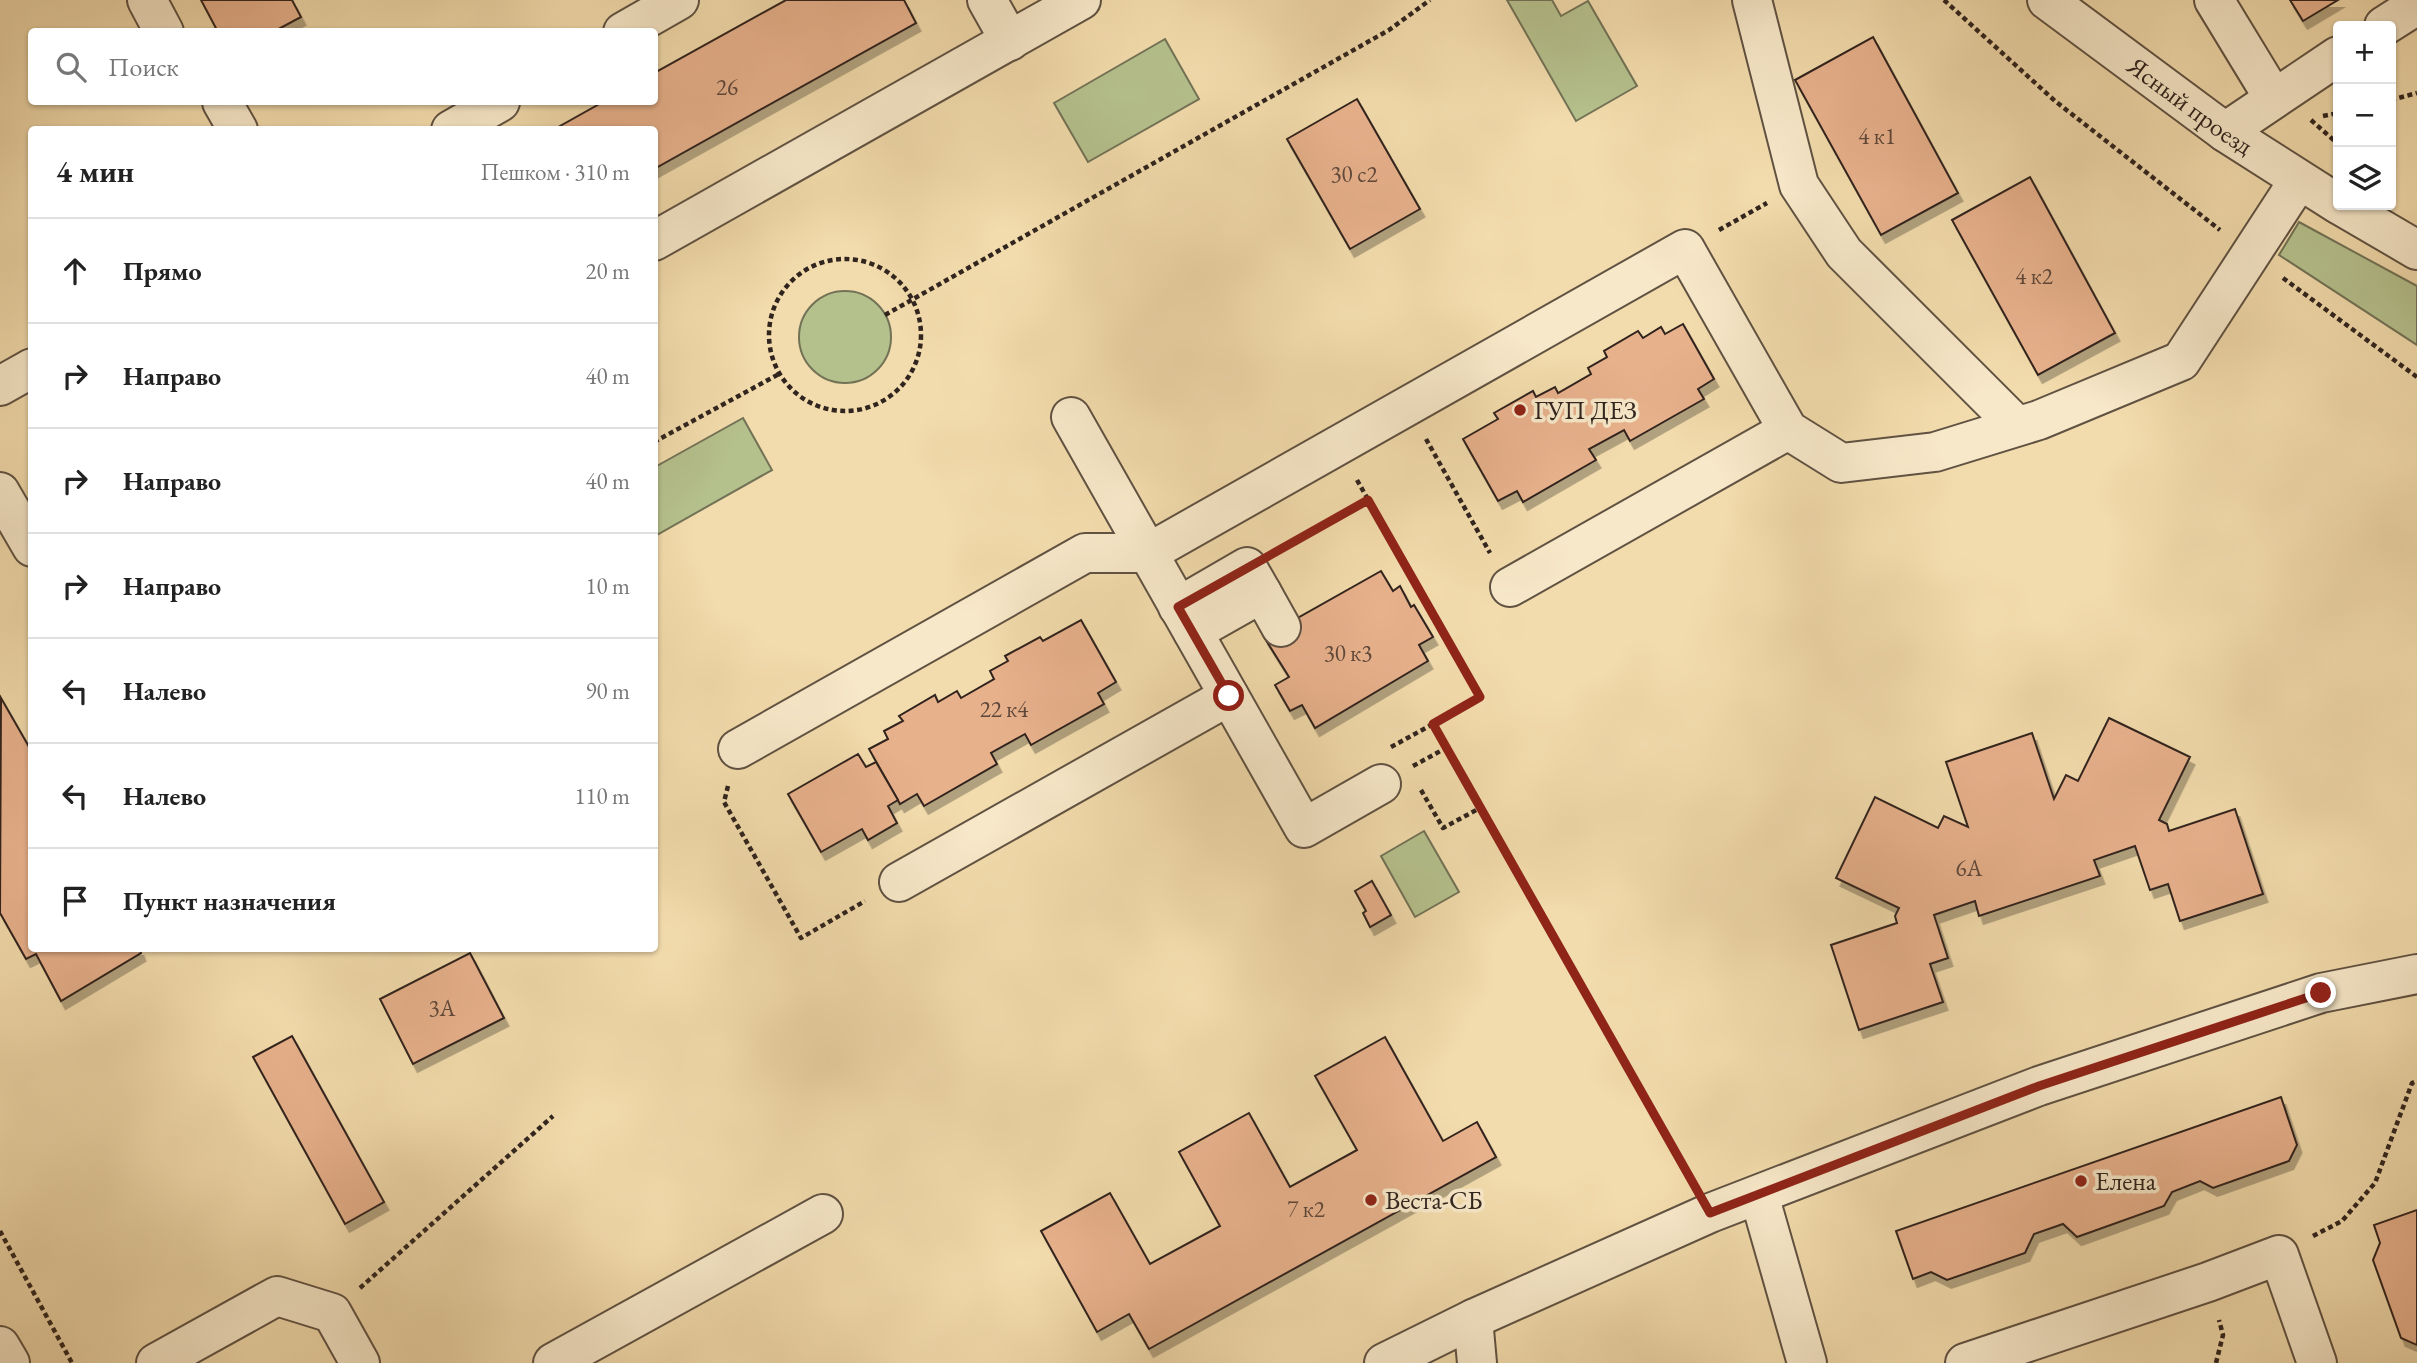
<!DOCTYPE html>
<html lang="ru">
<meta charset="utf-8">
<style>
body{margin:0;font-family:"EB Garamond",serif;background:#f2f2f2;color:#222}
.controls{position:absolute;right:21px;top:21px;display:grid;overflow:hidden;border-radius:7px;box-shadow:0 2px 5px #0004}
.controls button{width:63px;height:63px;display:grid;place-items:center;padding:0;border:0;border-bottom:2px solid #e0e0e0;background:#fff;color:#222;font:35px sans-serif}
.stop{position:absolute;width:21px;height:21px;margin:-16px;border:5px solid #8f2418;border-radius:50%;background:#fff}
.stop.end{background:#8f2418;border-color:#fff;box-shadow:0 2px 7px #0008}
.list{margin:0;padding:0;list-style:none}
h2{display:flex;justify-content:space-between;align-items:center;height:91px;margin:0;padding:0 28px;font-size:30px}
h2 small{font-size:23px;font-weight:400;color:#767676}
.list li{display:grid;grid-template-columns:46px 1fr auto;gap:21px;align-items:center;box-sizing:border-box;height:105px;padding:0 28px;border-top:2px solid #e0e0e0}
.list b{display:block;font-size:26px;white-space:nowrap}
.list em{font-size:23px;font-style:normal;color:#767676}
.icon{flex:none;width:38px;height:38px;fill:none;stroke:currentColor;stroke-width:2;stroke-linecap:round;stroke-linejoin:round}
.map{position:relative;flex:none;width:2417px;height:1363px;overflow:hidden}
.search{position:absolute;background:#fff;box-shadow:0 2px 5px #0004;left:28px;top:28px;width:630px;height:77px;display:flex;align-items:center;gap:18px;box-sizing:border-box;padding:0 24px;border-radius:7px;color:#767676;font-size:26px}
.panel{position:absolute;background:#fff;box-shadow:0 2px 5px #0004;left:28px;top:126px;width:630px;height:826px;border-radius:7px}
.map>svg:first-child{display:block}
.green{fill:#b5c18d;stroke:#727256;stroke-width:2}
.building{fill:#e7b18c;stroke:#30241e;stroke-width:2;filter:url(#shadow)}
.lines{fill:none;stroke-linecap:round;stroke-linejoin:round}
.minor-casing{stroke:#605242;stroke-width:42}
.path{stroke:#30241e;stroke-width:4.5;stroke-dasharray:5 3.5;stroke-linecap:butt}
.minor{stroke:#f7e8c9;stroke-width:38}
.route{stroke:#8f2418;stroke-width:9}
.poi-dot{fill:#8f2418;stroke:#f7e8c9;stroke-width:2.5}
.labels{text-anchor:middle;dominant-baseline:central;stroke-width:7;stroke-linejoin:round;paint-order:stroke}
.number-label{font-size:23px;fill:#5e473a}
.street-label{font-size:26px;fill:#30241e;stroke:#f7e8c9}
.poi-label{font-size:26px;fill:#30241e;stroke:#f7e8c9;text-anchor:start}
</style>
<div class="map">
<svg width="2417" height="1363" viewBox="0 0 2417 1363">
<defs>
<filter id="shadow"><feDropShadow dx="4.5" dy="8" stdDeviation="0" flood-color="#0004"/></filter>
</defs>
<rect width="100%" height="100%" fill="#f2dbac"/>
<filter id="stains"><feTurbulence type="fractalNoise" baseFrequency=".00286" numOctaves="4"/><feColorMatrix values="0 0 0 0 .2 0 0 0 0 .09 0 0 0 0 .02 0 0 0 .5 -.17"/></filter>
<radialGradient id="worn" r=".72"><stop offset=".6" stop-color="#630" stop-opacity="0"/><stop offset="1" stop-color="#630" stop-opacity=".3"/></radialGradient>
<g class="green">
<polygon points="1507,0 1552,0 1561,16 1588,1 1637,86 1576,121"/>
<polygon points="1165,39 1199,99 1088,162 1054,103"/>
<polygon points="2299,222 2417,286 2417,345 2279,255"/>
<circle cx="845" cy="337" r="46"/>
<polygon points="743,418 772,470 655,536 655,467"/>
<polygon points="1424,831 1459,892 1415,917 1381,856"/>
</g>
<g class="building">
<polygon points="201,0 292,0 301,17 273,32 218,32"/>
<polygon points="786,0 904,0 916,23 654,169 654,130 553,130 603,102 654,102 654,73"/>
<polygon points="2290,0 2338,0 2303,21"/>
<polygon points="1873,37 1958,193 1881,235 1795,80"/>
<polygon points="1357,99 1420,209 1350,249 1287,139"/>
<polygon points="2030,177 2115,333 2038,375 1952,220"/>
<polygon points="1683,324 1714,379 1698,389 1704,399 1630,441 1624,430 1589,449 1596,460 1523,502 1517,491 1498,501 1463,439 1498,419 1494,413 1533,391 1536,397 1555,387 1558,393 1591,374 1588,368 1607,357 1604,351 1638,331 1643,338 1661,327 1665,334"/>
<polygon points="1381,571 1393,591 1400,586 1411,607 1414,605 1433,637 1419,645 1428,661 1315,728 1302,705 1290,711 1275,685 1289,677 1264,637"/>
<polygon points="1081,620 1116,682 1098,693 1104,704 1031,745 1025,734 991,753 997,764 924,806 917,794 900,804 869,749 888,739 884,731 903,721 899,716 935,695 938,702 957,691 961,698 994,679 990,671 1008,661 1005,656 1040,637 1043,641"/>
<polygon points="1,698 32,752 32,948 139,948 141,953 61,1001 36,954 26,959 0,913"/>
<polygon points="2109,718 2190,757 2159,820 2167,824 2169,831 2235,809 2263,894 2180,921 2168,884 2150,890 2135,846 2094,860 2100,876 1979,916 1975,901 1934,915 1948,958 1930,964 1943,1002 1859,1030 1831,945 1897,923 1895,916 1899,908 1836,878 1875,797 1938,828 1944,816 1968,827 1946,762 2032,733 2054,799 2066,775 2078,781"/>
<polygon points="858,754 866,767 876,762 898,800 888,806 897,823 868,840 862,829 821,852 788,794"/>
<polygon points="1372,881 1391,915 1370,927 1363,913 1366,911 1355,891"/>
<polygon points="470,953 504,1018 413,1064 380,999"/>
<polygon points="292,1036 384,1202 345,1224 253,1057"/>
<polygon points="1385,1037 1443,1141 1477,1122 1496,1157 1149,1349 1129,1314 1097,1332 1041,1231 1110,1193 1150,1264 1220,1226 1179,1152 1249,1113 1290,1187 1357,1150 1315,1076"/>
<polygon points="2281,1097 2297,1145 2289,1161 2213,1188 2200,1181 2172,1192 2164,1206 2077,1237 2063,1224 2034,1234 2025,1253 1947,1280 1931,1272 1913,1279 1896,1231"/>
<polygon points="2417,1210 2417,1345 2401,1338 2373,1260 2380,1243 2374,1225"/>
</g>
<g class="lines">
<defs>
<g id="minor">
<polyline points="147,0 164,32"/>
<polyline points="987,0 1010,41"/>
<polyline points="1752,0 1799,185 1844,253 2017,426"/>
<path id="s1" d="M2047,0L2225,132L2338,204"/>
<polyline points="2214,0 2273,97"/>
<polyline points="2384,26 2417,5"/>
<polyline points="623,32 679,0"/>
<polyline points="222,102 238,130"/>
<polyline points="451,130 500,102"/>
<polyline points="2225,132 2338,56"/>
<polyline points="2340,205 2417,250"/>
<polyline points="654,241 1081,0"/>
<polyline points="0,386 32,368"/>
<polyline points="1071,417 1304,828 1381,784"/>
<polyline points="0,492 32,547"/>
<polyline points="1510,587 1788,430"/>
<polyline points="1178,607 1247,567 1262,593"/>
<polyline points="1193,632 1262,593 1281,627"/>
<polyline points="738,749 1085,553 1148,553 1685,249 1788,430 1841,463 1935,452 2039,420 2181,361 2299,180"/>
<polyline points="899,882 1229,696"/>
<polyline points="1759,1195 1807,1363"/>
<polyline points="1473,1319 1477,1363"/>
<polyline points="0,1346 10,1363"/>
<polyline points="156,1363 277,1296 332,1313 360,1363"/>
<polyline points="553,1363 823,1214"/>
<polyline points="1384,1363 1473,1319 1710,1213 2039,1086 2321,993 2417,974"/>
<polyline points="1965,1363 2208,1282 2279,1255 2317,1363"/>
</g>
</defs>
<use href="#minor" class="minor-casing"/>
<g class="path">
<polyline points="1944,0 2055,101 2220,230"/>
<polyline points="2391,100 2417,93"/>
<polyline points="2323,116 2338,113"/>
<polyline points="2311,120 2338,144"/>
<polyline points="1719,230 1767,203"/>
<circle cx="845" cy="335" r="76"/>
<polyline points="2283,278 2417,377"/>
<polyline points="885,315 1389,30 1430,0"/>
<polyline points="1426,439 1490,553"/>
<polyline points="654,442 779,374"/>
<polyline points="1357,480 1480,697 1433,724 1691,1180"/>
<polyline points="1280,549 1368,500"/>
<polyline points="1391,747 1433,724"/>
<polyline points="1413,766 1446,748"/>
<polyline points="728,786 724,802 801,938 865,901"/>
<polyline points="1421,790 1443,828 1480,808"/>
<polyline points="0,1231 72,1363"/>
<polyline points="2313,1236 2342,1221 2375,1183 2412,1083 2417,1081"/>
<polyline points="360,1288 553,1116"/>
<polyline points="2216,1363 2223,1335 2219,1320"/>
</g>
<use href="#minor" class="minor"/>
</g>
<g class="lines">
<polyline class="route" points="1229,696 1178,607 1368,500 1480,697 1433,724 1710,1213 2039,1086 2321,993"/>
</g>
<g class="poi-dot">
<circle cx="1520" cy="410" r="7"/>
<circle cx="2081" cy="1181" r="7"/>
<circle cx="1371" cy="1200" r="7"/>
</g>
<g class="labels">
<g class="number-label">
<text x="727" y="87">26</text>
<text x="1877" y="136">4 к1</text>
<text x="1354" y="174">30 c2</text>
<text x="2034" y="276">4 к2</text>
<text x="1348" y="653">30 к3</text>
<text x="1004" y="709">22 к4</text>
<text x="1969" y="868">6А</text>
<text x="442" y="1008">3А</text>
<text x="1306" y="1209">7 к2</text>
</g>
<g class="street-label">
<text stroke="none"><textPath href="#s1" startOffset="178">Ясный проезд</textPath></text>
</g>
<g class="poi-label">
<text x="1534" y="410">ГУП ДЕЗ</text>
<text x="2095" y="1181">Елена</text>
<text x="1385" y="1200">Веста-СБ</text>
</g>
</g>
<rect width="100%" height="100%" filter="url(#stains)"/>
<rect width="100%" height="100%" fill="url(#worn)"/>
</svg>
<div class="controls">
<button>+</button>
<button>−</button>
<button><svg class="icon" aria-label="layers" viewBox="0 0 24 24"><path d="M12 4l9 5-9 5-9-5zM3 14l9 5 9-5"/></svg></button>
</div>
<div class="stop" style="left:1229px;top:696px"></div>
<div class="stop end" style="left:2321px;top:993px"></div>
<div class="search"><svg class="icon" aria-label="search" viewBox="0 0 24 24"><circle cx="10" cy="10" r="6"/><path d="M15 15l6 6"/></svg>Поиск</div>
<section class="panel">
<h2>4 мин<small>Пешком · 310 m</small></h2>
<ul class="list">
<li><svg class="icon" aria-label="ahead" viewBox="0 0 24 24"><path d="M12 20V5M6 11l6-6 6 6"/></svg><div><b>Прямо</b></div><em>20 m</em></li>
<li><svg class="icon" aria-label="right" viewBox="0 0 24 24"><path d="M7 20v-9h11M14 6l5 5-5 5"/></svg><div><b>Направо</b></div><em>40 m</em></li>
<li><svg class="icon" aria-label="right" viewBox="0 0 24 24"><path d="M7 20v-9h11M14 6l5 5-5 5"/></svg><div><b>Направо</b></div><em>40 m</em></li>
<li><svg class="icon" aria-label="right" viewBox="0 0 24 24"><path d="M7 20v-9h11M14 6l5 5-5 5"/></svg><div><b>Направо</b></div><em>10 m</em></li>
<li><svg class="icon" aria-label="left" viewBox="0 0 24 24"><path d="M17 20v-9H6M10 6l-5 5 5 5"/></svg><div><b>Налево</b></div><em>90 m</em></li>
<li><svg class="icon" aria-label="left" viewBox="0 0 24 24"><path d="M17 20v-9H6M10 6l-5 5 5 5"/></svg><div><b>Налево</b></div><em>110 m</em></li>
<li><svg class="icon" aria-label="arrive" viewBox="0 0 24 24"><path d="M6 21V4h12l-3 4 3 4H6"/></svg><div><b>Пункт назначения</b></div></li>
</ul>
</section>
</div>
